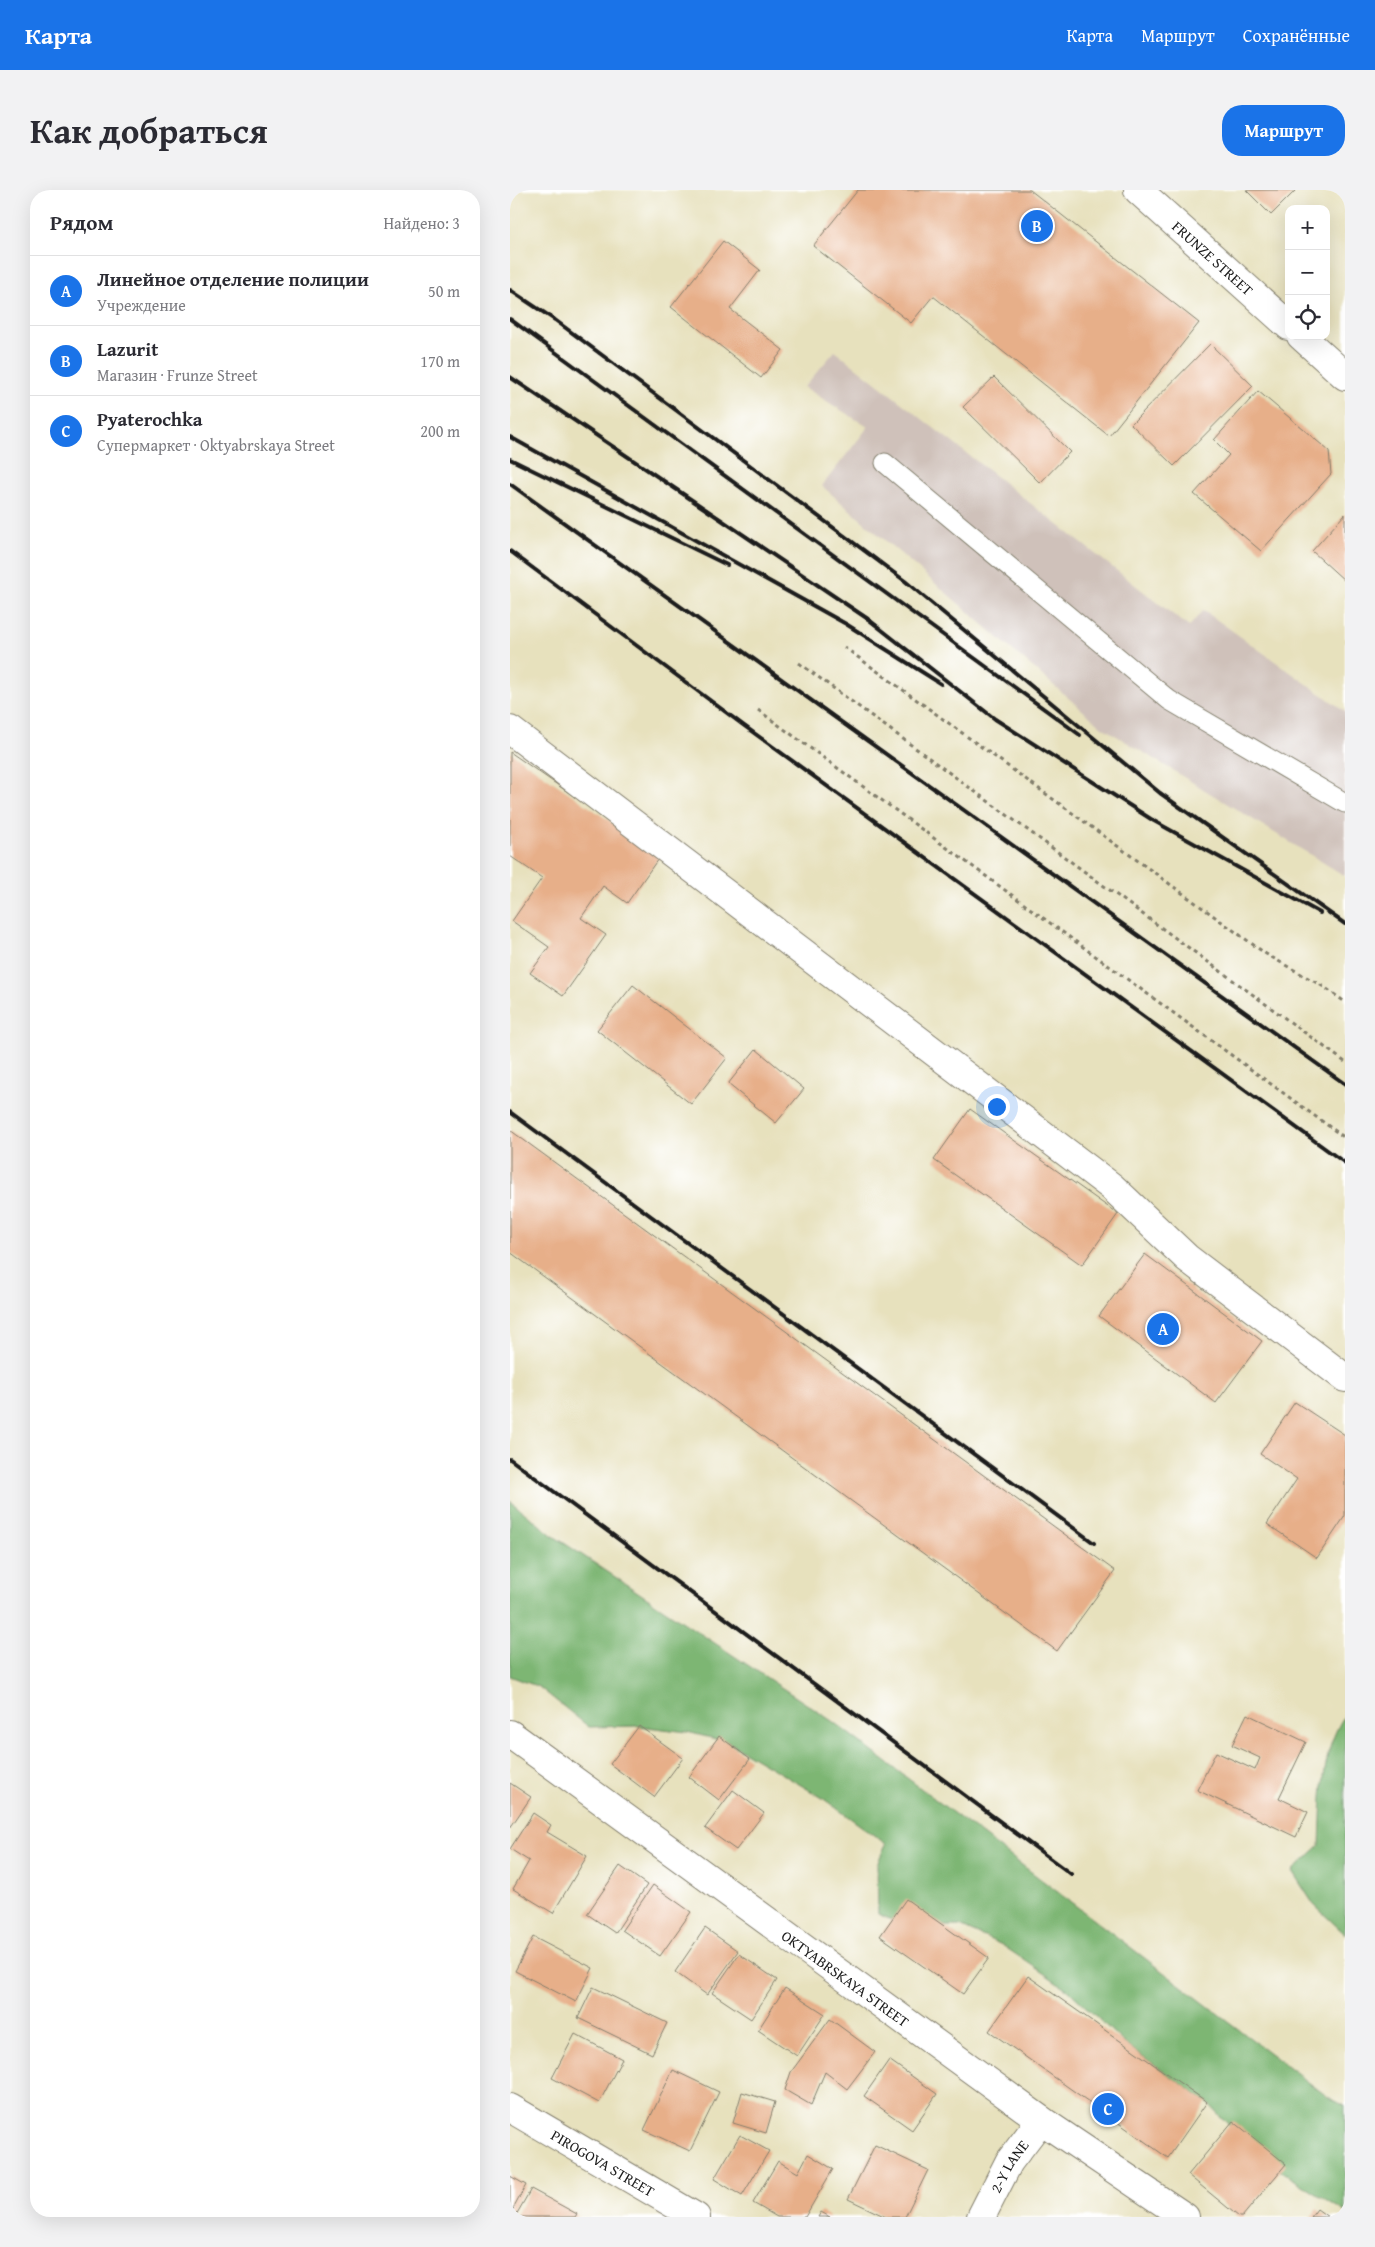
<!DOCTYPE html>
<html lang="ru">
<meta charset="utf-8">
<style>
body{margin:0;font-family:"Gentium Book Plus",serif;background:#f2f2f3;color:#2b2b33}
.controls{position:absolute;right:15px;top:15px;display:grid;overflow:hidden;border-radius:10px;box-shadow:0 5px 20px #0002}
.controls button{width:45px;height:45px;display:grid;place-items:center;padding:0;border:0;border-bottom:1px solid #e1e1e2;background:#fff;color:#2b2b33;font:25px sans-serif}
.you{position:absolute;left:486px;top:916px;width:18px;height:18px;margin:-12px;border:4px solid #fff;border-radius:50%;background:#1a73e8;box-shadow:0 0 0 8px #1a73e833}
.badge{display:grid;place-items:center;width:32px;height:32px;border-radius:50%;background:#1a73e8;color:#fff;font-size:16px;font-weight:700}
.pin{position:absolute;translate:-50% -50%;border:2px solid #fff;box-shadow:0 1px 5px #0006}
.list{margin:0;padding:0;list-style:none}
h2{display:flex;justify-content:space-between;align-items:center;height:65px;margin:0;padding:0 20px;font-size:21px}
h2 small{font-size:16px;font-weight:400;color:#7c7c81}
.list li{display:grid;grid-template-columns:32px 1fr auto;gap:15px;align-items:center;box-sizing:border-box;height:70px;padding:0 20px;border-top:1px solid #e1e1e2}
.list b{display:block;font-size:19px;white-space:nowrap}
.list p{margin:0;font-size:16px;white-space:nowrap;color:#7c7c81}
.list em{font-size:16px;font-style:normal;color:#7c7c81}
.icon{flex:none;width:28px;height:28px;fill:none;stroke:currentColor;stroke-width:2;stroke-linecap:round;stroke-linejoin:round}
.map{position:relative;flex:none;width:835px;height:2027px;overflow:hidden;border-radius:20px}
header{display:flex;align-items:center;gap:30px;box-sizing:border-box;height:70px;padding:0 25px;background:#1a73e8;color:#fff}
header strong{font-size:24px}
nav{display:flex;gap:28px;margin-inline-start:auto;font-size:18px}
.intro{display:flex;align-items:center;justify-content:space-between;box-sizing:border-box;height:120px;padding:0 30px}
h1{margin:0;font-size:35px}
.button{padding:12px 22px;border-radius:20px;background:#1a73e8;color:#fff;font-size:18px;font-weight:700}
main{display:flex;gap:30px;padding:0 30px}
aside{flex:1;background:#fff;border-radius:20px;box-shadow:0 5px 20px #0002}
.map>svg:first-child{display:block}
.industrial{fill:#cfc1ba}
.forest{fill:#7db673;stroke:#4c6948}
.building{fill:#e7af89}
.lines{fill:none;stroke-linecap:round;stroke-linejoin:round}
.service-casing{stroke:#827e6c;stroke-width:21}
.minor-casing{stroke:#827e6c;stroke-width:30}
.tertiary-casing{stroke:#827e6c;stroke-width:30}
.path{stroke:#827e6c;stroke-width:3;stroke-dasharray:4 4;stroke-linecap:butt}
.service{stroke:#fff;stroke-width:19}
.minor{stroke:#fff;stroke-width:28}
.tertiary{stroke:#fff;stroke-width:28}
.rail{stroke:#1c1c1c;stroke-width:4}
.labels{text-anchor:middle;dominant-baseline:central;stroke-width:4.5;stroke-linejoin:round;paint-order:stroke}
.street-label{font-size:15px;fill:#1c1c1c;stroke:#fff}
</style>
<header>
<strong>Карта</strong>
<nav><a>Карта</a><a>Маршрут</a><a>Сохранённые</a></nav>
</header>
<div class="intro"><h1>Как добраться</h1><a class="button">Маршрут</a></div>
<main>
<aside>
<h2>Рядом<small>Найдено: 3</small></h2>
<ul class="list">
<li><span class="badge">A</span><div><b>Линейное отделение полиции</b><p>Учреждение</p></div><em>50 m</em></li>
<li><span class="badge">B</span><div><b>Lazurit</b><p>Магазин · Frunze Street</p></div><em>170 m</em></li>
<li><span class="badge">C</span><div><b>Pyaterochka</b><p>Супермаркет · Oktyabrskaya Street</p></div><em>200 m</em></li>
</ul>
</aside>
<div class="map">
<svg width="835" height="2027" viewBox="0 0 835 2027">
<rect width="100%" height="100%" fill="#fff"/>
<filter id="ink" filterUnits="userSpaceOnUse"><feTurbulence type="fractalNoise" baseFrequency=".02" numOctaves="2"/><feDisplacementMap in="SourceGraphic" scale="10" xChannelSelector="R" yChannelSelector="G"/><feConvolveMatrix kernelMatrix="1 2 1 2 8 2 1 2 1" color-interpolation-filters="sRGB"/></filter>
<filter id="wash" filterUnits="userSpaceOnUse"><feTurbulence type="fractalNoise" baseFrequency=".0096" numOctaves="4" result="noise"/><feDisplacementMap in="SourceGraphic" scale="20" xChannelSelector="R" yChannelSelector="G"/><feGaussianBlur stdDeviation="1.12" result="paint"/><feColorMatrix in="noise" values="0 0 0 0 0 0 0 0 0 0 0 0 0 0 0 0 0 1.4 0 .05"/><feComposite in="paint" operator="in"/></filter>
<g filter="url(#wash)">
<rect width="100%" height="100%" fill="#e7e1bd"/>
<polygon class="industrial" points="325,161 679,437 693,420 835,521 835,686 592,537 312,296 358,237 294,197"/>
<g class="forest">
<polygon points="0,1311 42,1345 322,1531 818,1907 835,1916 835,2022 749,1967 697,1912 614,1853 557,1799 492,1755 450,1736 396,1736 368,1724 367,1674 376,1654 311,1607 218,1552 177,1542 129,1536 79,1537 29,1497 0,1486"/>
<path d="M835,1525V1744L804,1715L782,1681L810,1655C812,1611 810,1562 835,1525Z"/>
</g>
<g id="blocks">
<g class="building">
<polygon points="348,0 520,0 689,133 599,246 423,106 401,133 303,56"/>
<polygon points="736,0 786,0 761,25"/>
<polygon points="213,51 250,80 220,119 273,160 251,188 161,117"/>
<polygon points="700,154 743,196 664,276 621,234"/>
<polygon points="484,187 560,262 530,293 453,217"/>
<polygon points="748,201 819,261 821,284 751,361 684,304 719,265 704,250"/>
<polygon points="835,324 835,391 802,361"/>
<polygon points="0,562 150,666 117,713 93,696 71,728 96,745 53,806 20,783 39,757 2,731 32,688 0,666"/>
<polygon points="123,795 217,868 181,914 87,840"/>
<polygon points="246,859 294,899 266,933 218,894"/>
<polygon points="460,919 608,1024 572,1075 424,970"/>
<polygon points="0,940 605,1381 547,1461 0,1062"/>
<polygon points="635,1064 752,1151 706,1213 589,1126"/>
<polygon points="785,1212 835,1245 835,1326 807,1368 757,1334 787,1289 750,1264"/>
<polygon points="737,1524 796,1552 769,1608 798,1622 786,1647 687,1600 706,1562 745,1580 750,1568 722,1555"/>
<polygon points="129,1536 173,1568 144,1607 100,1574"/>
<polygon points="209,1546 240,1569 209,1610 179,1587"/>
<polygon points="0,1593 21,1607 0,1638"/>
<polygon points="223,1600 254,1623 226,1660 195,1638"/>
<polygon points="23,1623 41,1635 37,1642 77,1666 43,1723 3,1699 19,1671 0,1659"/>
<polygon points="110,1676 137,1695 105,1743 77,1724"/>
<polygon points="143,1695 181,1722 150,1766 112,1740"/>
<polygon points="396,1709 479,1768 453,1804 370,1746"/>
<polygon points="195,1738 228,1761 197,1805 165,1782"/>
<polygon points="23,1747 83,1778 66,1812 5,1781"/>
<polygon points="229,1764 267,1790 241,1829 202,1803"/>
<polygon points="518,1786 697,1912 658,1968 479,1841"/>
<polygon points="83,1797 157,1833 142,1864 68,1828"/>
<polygon points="275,1798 315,1824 287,1866 248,1840"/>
<polygon points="320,1829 365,1862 337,1899 315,1882 301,1915 275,1900 281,1882"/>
<polygon points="65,1844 112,1869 89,1913 42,1888"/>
<polygon points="379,1870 427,1904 402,1940 354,1906"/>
<polygon points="163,1880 209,1902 180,1961 134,1940"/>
<polygon points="232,1902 265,1912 256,1943 223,1933"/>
<polygon points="723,1931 776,1974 732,2027 729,2027 678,1985"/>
<polygon points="230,1945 259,1961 232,2006 204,1989"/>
<polygon points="365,1955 418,1980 395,2027 376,2027 338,2009"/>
<polygon points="298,1964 323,1979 295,2027 267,2027 243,2013 268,1971 288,1983"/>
<polygon points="0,1986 16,1995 0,2025"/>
<polygon points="21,1999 67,2024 65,2027 5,2027"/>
<polygon points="807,2019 818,2027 801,2027"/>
<polygon points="311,2022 320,2027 308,2027"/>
</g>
</g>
</g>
<g filter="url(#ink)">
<use href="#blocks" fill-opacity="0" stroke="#827e6c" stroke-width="1"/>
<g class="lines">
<defs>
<polyline id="service" points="375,273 659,510 835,613"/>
<g id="minor">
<path id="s1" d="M628,0L779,136"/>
<polyline points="791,146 835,186"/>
<polyline points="0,540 602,997 677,1068 835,1188"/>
<path id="s2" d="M0,1918L186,2027"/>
<path id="s3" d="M471,2027L499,1972L531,1930"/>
</g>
<g id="tertiary">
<path id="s4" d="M0,1544L531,1930L675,2027"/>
</g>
</defs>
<use href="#service" class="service-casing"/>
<use href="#minor" class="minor-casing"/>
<use href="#tertiary" class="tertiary-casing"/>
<g class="path">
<polyline points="334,457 756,764 814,797 835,812"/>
<polyline points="289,473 835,872"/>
<polyline points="248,520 835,948"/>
</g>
<use href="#service" class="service"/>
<use href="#minor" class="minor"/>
<use href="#tertiary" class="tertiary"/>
<g class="rail">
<polyline points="0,100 45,130 395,391 650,603 835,734"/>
<polyline points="0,129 570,545"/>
<polyline points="0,187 358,429 485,529 644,631 810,723"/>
<polyline points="0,247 336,434 431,494"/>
<polyline points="0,269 217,375"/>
<polyline points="0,294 835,894"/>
<polyline points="0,361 233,535 835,973"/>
<polyline points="0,922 584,1353"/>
<polyline points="0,1269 561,1684"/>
</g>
</g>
</g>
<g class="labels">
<g class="street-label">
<text stroke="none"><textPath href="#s1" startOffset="101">FRUNZE STREET</textPath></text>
<text stroke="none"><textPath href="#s4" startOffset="415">OKTYABRSKAYA STREET</textPath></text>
<text stroke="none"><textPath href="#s2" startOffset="108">PIROGOVA STREET</textPath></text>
<text stroke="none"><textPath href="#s3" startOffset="58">2-Y LANE</textPath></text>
</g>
</g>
</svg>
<div class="controls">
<button>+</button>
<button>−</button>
<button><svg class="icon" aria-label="locate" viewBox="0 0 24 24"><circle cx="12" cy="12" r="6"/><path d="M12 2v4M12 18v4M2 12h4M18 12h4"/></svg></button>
</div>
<div class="you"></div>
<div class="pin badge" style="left:653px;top:1139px">A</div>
<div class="pin badge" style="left:527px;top:36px">B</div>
<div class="pin badge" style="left:598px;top:1919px">C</div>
</div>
</main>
